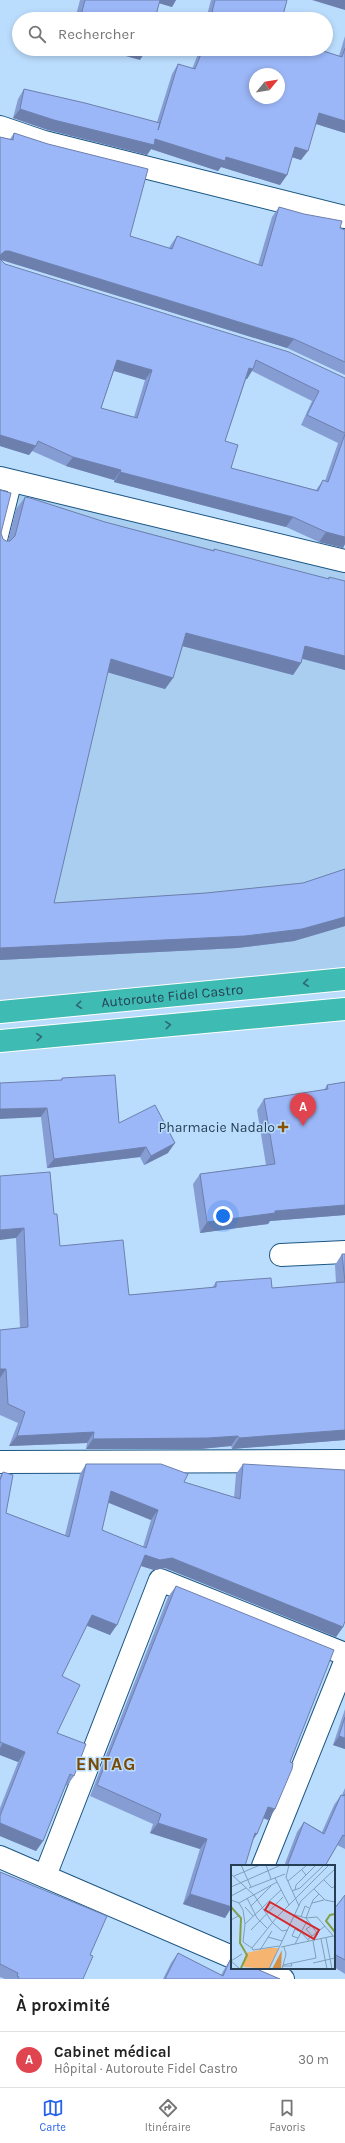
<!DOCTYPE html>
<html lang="fr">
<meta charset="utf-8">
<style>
body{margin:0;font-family:Karla,sans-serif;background:#f2f2f2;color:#222}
.compass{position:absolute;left:249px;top:68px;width:36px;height:36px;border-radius:50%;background:#fff;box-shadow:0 2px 6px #0003;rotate:60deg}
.you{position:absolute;left:223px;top:1216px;width:14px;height:14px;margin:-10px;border:3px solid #fff;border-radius:50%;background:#1a73e8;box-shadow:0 0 0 6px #1a73e833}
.badge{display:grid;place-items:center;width:26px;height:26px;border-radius:50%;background:#2563eb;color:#fff;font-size:13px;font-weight:700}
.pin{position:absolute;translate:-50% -33px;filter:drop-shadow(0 1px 2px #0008)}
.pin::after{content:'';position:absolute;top:21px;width:14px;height:12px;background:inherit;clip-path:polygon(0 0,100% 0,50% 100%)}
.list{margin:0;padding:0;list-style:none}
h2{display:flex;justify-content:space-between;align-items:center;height:52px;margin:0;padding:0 16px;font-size:17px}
h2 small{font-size:13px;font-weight:400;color:#767676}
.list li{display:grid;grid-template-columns:26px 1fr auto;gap:12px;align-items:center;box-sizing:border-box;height:56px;padding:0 16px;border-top:1px solid #e0e0e0}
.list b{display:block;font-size:15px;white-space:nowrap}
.list p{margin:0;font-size:13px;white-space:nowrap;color:#767676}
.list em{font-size:13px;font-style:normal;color:#767676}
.icon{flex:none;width:22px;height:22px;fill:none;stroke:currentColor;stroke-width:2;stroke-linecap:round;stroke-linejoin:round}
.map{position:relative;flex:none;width:345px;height:1979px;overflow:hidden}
.search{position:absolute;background:#fff;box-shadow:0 2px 6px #0003;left:12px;right:12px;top:12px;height:44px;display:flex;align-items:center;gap:10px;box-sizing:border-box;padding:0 14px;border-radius:22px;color:#767676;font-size:15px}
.sheet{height:108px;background:#fff}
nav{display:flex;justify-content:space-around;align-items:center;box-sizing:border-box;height:56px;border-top:1px solid #e0e0e0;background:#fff;font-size:11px;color:#767676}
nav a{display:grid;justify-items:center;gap:2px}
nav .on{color:#2563eb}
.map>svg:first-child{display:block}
.built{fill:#a9cef0}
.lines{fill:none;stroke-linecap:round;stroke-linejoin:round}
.service-casing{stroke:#1c5683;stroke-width:13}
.minor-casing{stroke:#1c5683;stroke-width:24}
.trunk-casing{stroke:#fff;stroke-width:24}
.service{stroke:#fff;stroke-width:11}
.minor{stroke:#fff;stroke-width:22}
.trunk{stroke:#3ebbb2;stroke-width:22}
.wall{fill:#869dd4;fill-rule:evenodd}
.shaded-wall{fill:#6d80ad}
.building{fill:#9cb7f7;stroke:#6d80ad;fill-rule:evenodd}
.oneway{stroke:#2f6a75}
.poi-dot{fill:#885100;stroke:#bbddfd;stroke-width:1.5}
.labels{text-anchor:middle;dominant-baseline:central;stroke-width:3;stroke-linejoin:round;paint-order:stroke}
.street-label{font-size:14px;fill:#273f54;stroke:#bbddfd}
.poi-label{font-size:14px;fill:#273f54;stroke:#bbddfd;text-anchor:end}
.district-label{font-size:18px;font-weight:bold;letter-spacing:1px;fill:#7b4a02;stroke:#bbddfd}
.inset-river{fill:none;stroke:#80a049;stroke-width:2}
.inset-road{fill:none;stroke:#809eb9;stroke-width:1}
.view{fill:#d62828;fill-opacity:0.15;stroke:#d62828;stroke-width:2}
.inset-edge{fill:none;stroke:#273f54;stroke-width:2}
</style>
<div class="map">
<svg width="345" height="1979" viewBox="0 0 345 1979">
<rect width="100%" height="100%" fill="#bbddfd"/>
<polygon class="built" points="0,488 345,568 345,967 96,997 0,1001"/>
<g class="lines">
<defs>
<polyline id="service" points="0,546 16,482"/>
<g id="minor">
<polyline points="0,127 44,142 345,217"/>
<polyline points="0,478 345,561"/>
<polyline points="281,1255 345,1252"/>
<polyline points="0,1462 345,1461"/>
<polyline points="0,1857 232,1957"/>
<polyline points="263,1866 345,1662"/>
<polyline points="45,1876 160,1580 345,1654"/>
<polyline points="258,1968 283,1979"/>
</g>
<g id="trunk">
<path id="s1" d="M0,1012L345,979"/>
<polyline points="0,1041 345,1009"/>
</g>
</defs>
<use href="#service" class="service-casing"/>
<use href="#minor" class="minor-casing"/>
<use href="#trunk" class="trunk-casing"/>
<use href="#service" class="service"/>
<use href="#minor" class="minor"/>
<use href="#trunk" class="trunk"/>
</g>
<g class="wall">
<polygon points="80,0 176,0 172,7 159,3 155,19 75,19"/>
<polygon points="211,0 287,0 282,19 206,19"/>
<polygon points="345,36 345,133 316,124 301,160 292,157 287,175 280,185 221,167 218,171 151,149 147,155 48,130 13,118 18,99 24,89 157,122 172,74 178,64 192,69 200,49 317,49 339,56"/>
<path d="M14,133L130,236L169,248L170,246L177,236L258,265L272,217L279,207L345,230V375L287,348L1,260L5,264L345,378V544L343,548L319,542L286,527L114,482V480L66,466L32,451L29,455L0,446V137L10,139ZM114,371L145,380L134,417L101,408ZM252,371L312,401L301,425L338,443L325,481L323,480L316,490L231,468L225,441L246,379H247Z"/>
<polygon points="0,490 1,533 3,539 6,541 8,541 16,509 25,497 105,522 213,550 214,549 328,579 329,577 345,670 302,659 301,663 293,675 183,646 173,678 165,689 108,672 54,903 206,893 303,883 345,869 345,926 294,941 237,948 0,960"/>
<polygon points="62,1078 119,1123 168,1153 144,1165 140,1157 47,1168 41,1117"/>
<polygon points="345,1082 345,1215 270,1221 268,1224 200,1233 193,1184 200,1174 266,1165 257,1110 264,1099 324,1090 327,1085"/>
<polygon points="0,1176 54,1214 60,1246 129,1295 212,1288 216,1282 272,1288 336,1283 335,1265 342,1254 345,1254 345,1440 232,1449 231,1446 200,1449 86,1449 87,1443 9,1446 18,1423 0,1415 0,1330 20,1328 16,1238"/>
<path d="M86,1464L184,1482L234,1498L236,1474L243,1464L343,1627L336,1637L165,1568L154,1570L141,1566L110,1635L87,1625L62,1676L57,1733L74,1776L67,1786L66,1785L43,1841L36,1851L0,1836V1808L18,1762L0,1755V1476L3,1472L6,1513L65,1535L80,1474ZM108,1502L151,1520L143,1547L102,1530Z"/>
<polygon points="176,1586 290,1762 275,1809 268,1820 263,1818 253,1840 225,1918 183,1904 200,1849 150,1833 153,1824 90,1796 168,1597"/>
<polygon points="345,1709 345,1749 333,1745"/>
<polygon points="345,1788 345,1849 337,1845 325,1866 284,1866 297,1832 304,1822 322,1832 334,1805 341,1795 342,1795"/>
<polygon points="0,1872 90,1955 83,1979 5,1979 0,1977"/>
<polygon points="345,1895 345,1974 334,1967 334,1909"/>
<polygon points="178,1953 221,1975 225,1968 231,1958 280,1979 163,1979 171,1963"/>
</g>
<g class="shaded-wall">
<polygon points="157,0 176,0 172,7 155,2"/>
<polygon points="312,0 345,0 345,10"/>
<polygon points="212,12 216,13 212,19 207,19"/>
<polygon points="101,49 147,49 140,60"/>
<polygon points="20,109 155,139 226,157 287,175 280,185 221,167 218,171 151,149 147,155 48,130 13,118"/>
<polygon points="319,113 345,121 345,133 313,123"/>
<polygon points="295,147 308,151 301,160 288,156"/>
<polygon points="5,251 9,251 294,339 287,348 2,260 0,260 0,255"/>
<polygon points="117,360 152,370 145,380 111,370"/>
<polygon points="249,368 253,369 247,379 243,378"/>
<polygon points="0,435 36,446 29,455 0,446"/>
<polygon points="73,457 121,470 114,480 66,466"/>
<polygon points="120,472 293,517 286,527 114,482"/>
<polygon points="326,532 345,537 345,544 343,548 319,542"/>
<polygon points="186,633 301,663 293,675 178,645"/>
<polygon points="305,646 345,656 345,670 297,657"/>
<polygon points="111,659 173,678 165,689 103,671"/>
<polygon points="345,917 345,926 294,941 237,948 0,960 0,948"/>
<polygon points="47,1108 41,1117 0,1119 0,1109"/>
<polygon points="175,1143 168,1153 144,1165 151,1156"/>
<polygon points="146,1147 140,1157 47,1168 54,1159"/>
<polygon points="345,1205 345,1215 270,1221 268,1224 200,1233 207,1222 275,1211"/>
<polygon points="24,1228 16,1238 0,1240 0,1230"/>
<polygon points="0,1369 6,1369 0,1378"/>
<polygon points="345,1430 345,1440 232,1449 239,1438"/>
<polygon points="94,1432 87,1443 9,1446 17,1436"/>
<polygon points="238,1436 231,1446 200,1449 86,1449 93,1439"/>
<polygon points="111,1491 158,1510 151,1520 104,1501"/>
<polygon points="145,1555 172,1558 343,1627 336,1637 165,1568 154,1570 138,1565"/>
<polygon points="92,1615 117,1625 110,1635 85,1625"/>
<polygon points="339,1736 345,1738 345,1749 333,1745"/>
<polygon points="3,1743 25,1752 18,1762 0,1755 0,1748"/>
<polygon points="268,1807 275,1809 268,1820 261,1817"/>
<polygon points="0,1823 43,1841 36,1851 0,1836"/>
<polygon points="158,1823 207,1839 200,1849 150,1833"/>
<polygon points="255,1833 257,1834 250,1844"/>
<polygon points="190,1894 232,1907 225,1918 183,1904"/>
</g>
<g class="building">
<polygon points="85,0 160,0 155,19 80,19"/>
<polygon points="215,0 287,0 282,19 214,19 216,13 212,12"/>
<path d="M345,48V121L319,113L308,151L295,147L287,175L226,157L225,161L155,139L154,145L54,120L20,109L24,89L85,103L160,123L158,130L178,64L195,69L203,49H317L342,57ZM255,74H279V98H255Z"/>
<path d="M14,133L48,144L148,169L130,236L172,249L177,236L262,266L279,207L304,214L342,221L340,228L345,230V362L294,339L9,251H5L0,255V259L5,264L289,352L345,378V433L307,415L319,391L256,360L253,369L249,368L225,441L238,445L231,468L318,491L323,480L328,482L345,434V537L326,532L293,517L120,472L121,470L73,457L38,441L36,446L0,435V137L13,140ZM117,360L152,370L137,418L101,408Z"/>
<polygon points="0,490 11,493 1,533 3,539 6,541 10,541 15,536 25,497 30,498 105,522 214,551 214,549 329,579 329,577 345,581 345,656 305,646 301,663 186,633 173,678 111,659 54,903 206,893 303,883 345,869 345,917 302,929 245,936 0,948"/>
<polygon points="115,1075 119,1123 155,1105 175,1143 151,1156 146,1147 54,1159 47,1108 0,1109 0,1083 62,1080 62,1078"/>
<polygon points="345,1082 345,1205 275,1211 275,1213 207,1222 200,1174 275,1164 264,1099 328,1089 327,1085"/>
<polygon points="50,1172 54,1214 57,1214 60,1246 123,1240 129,1295 216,1287 216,1282 271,1278 272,1288 345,1282 342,1254 345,1254 345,1430 239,1438 238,1436 208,1438 93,1439 94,1432 17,1436 25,1412 8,1404 6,1369 0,1369 0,1330 28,1327 24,1228 0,1230 0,1176"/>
<path d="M86,1464H161L188,1474L184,1482L240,1499L243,1464L345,1470V1621L343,1627L172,1558L160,1560L145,1555L117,1625L92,1615L62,1676L80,1685L57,1733L86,1744L74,1776L70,1774L43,1841L0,1823V1816L25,1752L0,1742V1480L3,1472L13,1475L6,1513L69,1537ZM111,1491L158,1510L146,1548L102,1530Z"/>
<polygon points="176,1586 334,1650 290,1762 293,1763 292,1769 275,1809 268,1807 257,1834 255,1833 245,1866 232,1866 232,1907 190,1894 207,1839 158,1823 161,1814 97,1785"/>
<polygon points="345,1717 345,1738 339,1736"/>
<polygon points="345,1794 345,1836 343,1835 325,1866 287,1866 304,1822 324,1834 341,1795 344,1796"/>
<polygon points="0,1872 107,1916 90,1955 93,1956 83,1979 18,1979 19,1977 17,1976 18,1973 0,1964"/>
<polygon points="345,1895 345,1960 334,1954 334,1909"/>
<polygon points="178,1953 223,1976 231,1958 232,1958 232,1968 257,1968 259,1970 280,1979 165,1979"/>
</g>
<defs><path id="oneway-chevron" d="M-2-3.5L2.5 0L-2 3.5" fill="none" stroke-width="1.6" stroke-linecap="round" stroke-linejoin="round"/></defs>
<g class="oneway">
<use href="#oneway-chevron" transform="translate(306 983) rotate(174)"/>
<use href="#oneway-chevron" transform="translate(79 1005) rotate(174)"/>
<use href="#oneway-chevron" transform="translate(168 1025) rotate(-5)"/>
<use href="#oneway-chevron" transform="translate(39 1037) rotate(-5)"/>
</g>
<path class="poi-dot" d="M281 1121h4v4h4v4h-4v4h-4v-4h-4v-4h4z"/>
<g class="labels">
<g class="street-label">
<text stroke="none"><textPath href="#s1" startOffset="173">Autoroute Fidel Castro</textPath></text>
</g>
<g class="poi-label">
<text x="275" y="1127">Pharmacie Nadalo</text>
</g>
<g class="district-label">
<text x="106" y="1764">ENTAG</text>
</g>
</g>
<g transform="translate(231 1865)">
<rect width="104" height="104" fill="#bbddfd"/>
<path d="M38,83H48L38,104L13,102L12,98L15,88Z" fill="#f5b46f"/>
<path d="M51,84L50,104H41L51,85Z" fill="#d49146"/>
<path class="inset-river" d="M0,42L10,53L9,78L16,90L10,103M104,49L99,50L95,56L104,67"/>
<path class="inset-road" d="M10,0L20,22M35,0L40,14M58,0L55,12L68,41M71,5L75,10L85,0M0,9L23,30L41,57L51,66L57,65M3,11L29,0M44,13L58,40M93,15L101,23L104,21M57,16L76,0M0,22L50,0M18,23L54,9M83,24L94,35L104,37M64,25L65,20L75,10M61,26L69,23L93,0M0,31L15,23M16,33L26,53L36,63M0,35L8,38L12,45L14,59M8,38L46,17M81,38L93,35M20,41L40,21M14,42L22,51M64,50L75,53L86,52L104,73M70,52L74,41L78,43M0,55L7,51L4,47M80,61L75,64L81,71M20,65L52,32M86,68L75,53L82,35L88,29M37,72L51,76M67,73L61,71L64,64L70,67L78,76M95,73L101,104M90,74L96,104M76,75L94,61M64,79L76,56M48,81L22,85L21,83L46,52L98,0M50,82L102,71M21,83L12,77L14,59L50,25M29,85L41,66M0,96L11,89M0,96L9,104M82,98L104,93M52,100L85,93L82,76M51,101H61L60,98M38,104L70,36L104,4M51,104L55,89L53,82"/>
<path class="view" d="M39,37L88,65L83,74L34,45Z"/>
<rect width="104" height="104" class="inset-edge"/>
</g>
</svg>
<svg class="compass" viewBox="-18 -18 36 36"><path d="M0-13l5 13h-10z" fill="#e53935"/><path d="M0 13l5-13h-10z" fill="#767676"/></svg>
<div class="you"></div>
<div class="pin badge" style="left:303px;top:1126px;background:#e0444e">A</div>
<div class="search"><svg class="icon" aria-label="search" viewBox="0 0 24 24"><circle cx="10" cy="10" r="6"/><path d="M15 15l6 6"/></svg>Rechercher</div>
</div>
<section class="sheet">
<h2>À proximité<small></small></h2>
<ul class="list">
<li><span class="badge" style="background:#e0444e">A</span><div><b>Cabinet médical</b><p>Hôpital · Autoroute Fidel Castro</p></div><em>30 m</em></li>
</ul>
</section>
<nav>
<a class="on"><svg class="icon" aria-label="map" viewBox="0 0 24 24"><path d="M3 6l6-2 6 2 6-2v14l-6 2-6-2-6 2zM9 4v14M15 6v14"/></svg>Carte</a>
<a><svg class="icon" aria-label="directions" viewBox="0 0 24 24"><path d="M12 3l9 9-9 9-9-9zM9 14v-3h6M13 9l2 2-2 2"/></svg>Itinéraire</a>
<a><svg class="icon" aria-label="saved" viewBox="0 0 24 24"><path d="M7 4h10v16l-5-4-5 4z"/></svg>Favoris</a>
</nav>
